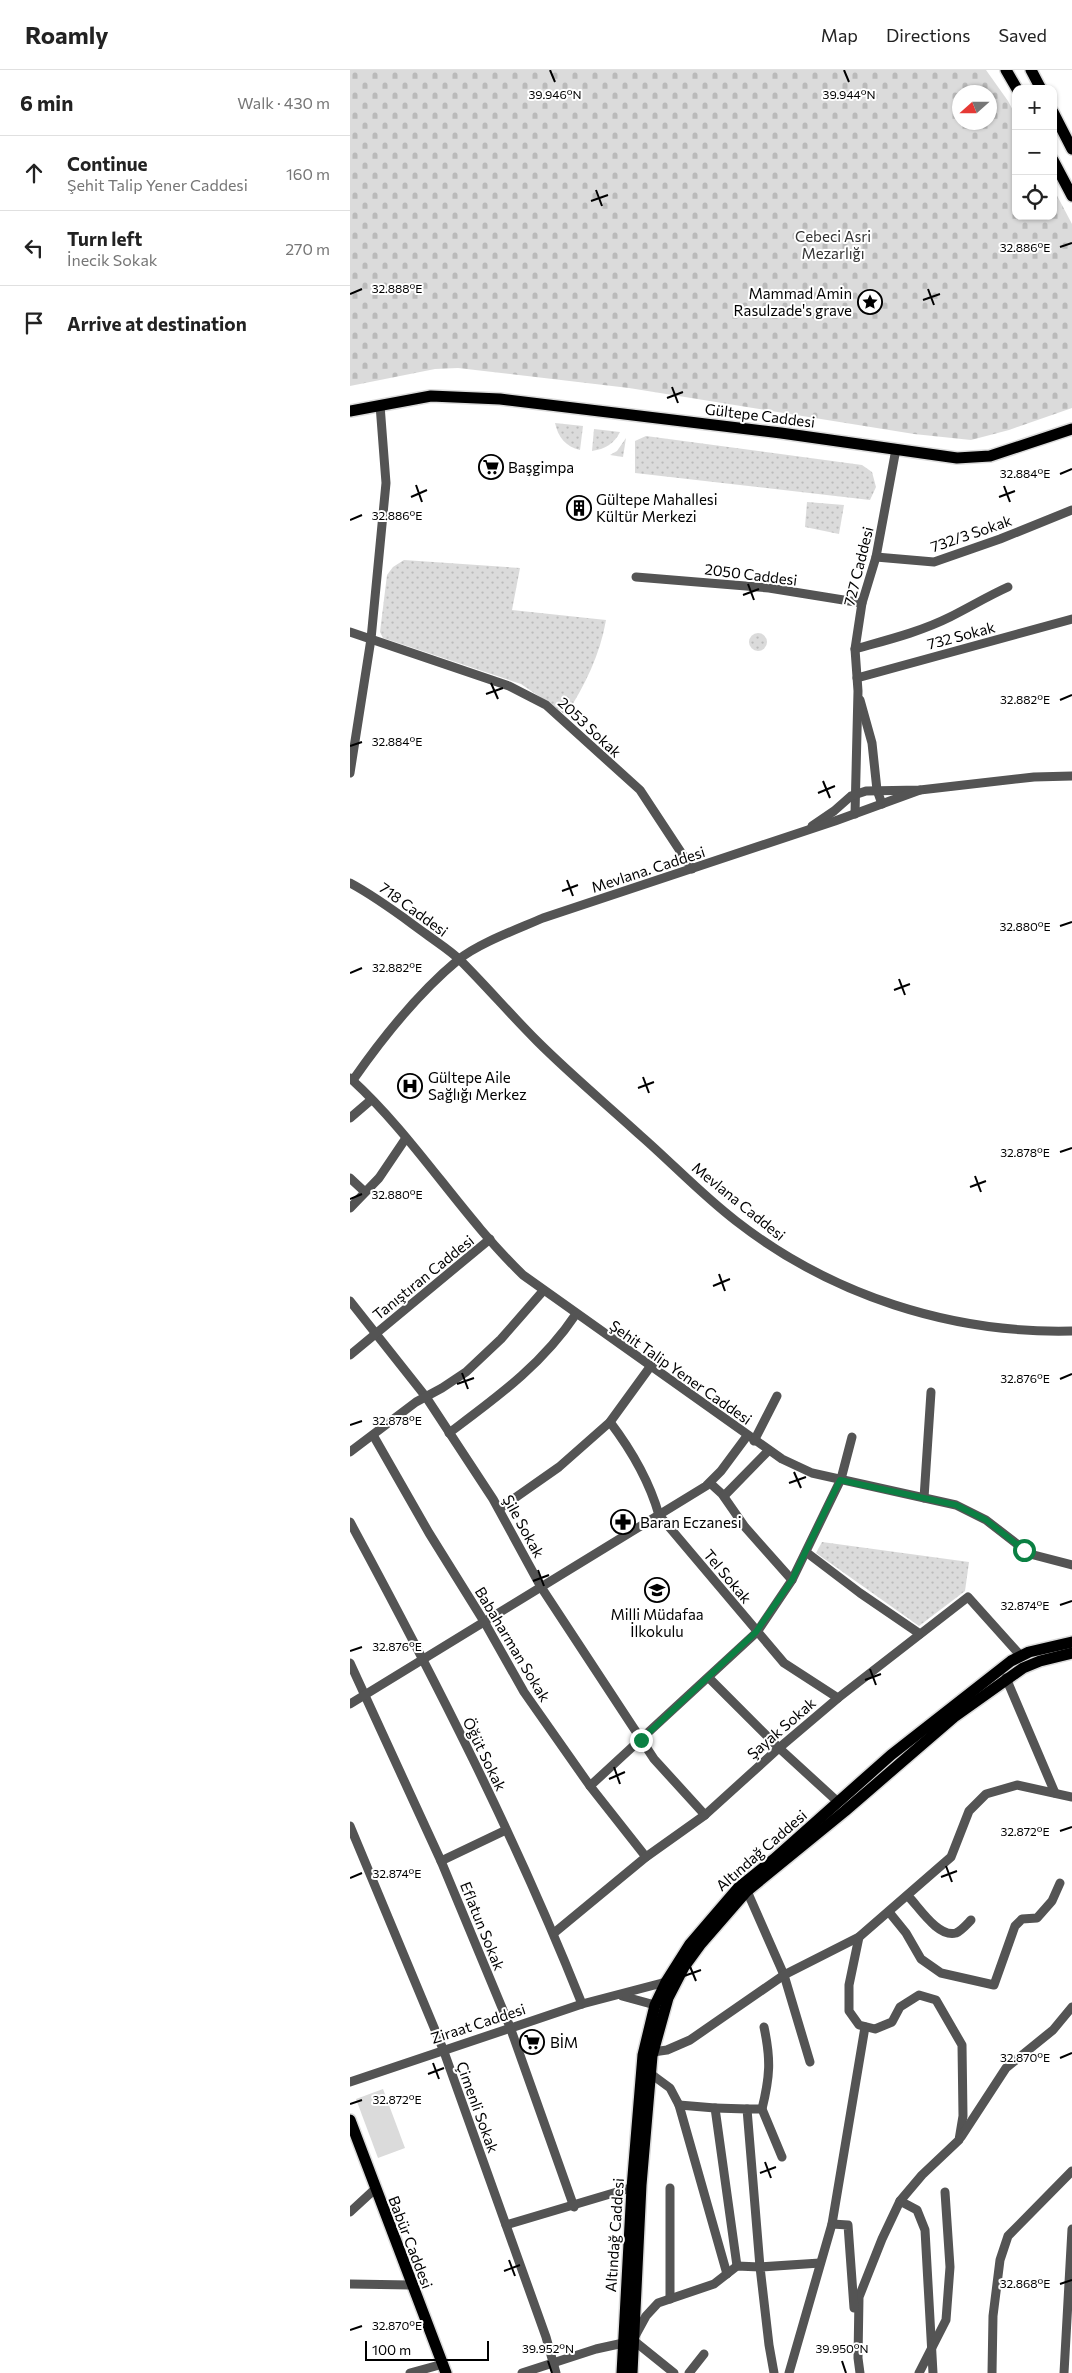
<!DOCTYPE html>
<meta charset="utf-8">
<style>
body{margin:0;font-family:Commissioner,sans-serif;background:#f6f6f6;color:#222}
.controls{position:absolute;right:15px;top:15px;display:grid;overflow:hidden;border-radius:10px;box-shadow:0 1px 4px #0004}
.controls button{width:45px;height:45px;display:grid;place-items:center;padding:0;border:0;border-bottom:1px solid #e0e0e0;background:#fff;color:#222;font:25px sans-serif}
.compass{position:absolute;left:602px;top:15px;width:45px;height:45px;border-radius:50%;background:#fff;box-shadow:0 1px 4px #0004;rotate:249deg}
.scale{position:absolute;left:15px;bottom:12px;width:124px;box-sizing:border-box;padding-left:5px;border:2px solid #000;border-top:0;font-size:14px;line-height:18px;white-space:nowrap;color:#000;-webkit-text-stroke:4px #fff;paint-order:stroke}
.stop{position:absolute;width:15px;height:15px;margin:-11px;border:4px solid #0b8043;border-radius:50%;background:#fff}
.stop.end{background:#0b8043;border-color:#fff;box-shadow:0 1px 5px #0008}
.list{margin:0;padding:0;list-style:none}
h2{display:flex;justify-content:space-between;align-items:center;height:65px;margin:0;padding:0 20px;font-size:21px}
h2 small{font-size:16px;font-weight:400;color:#767676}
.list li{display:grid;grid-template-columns:32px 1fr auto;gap:15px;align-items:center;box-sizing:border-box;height:75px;padding:0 20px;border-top:1px solid #e0e0e0}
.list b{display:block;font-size:19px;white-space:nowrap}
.list p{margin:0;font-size:16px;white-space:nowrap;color:#767676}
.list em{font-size:16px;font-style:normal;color:#767676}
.icon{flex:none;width:28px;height:28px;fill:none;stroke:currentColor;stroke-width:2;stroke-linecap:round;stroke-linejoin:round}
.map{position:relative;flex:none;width:722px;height:2303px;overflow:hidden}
header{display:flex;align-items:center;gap:30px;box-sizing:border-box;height:70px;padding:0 25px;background:#fff;border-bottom:1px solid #e0e0e0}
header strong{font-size:24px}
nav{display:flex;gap:28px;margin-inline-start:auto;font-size:18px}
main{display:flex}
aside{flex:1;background:#fff}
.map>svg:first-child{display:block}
.green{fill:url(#green-dots)}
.cemetery{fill:url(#cemetery-stones);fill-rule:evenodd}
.pitch{fill:#dbdbdb}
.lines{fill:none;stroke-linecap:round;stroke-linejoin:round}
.major-casing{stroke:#dbdbdb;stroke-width:14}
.minor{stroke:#545454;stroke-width:9}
.major{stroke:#000;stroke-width:11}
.route{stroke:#0b8043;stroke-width:6}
.ticks{fill:none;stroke:#000;stroke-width:2}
.labels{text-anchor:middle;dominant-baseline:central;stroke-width:4;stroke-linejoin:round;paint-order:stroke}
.park-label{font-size:15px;fill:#323232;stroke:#fff}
.poi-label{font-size:15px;fill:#000;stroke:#fff;text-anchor:start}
.street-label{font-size:15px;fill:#000;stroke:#fff}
.ticks-label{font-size:12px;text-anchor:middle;fill:#000;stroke:#fff;stroke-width:4;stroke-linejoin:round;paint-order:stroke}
</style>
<header>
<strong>Roamly</strong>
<nav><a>Map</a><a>Directions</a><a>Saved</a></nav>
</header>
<main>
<aside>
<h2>6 min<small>Walk · 430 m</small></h2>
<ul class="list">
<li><svg class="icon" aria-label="ahead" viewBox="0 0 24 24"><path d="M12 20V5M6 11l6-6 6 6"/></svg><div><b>Continue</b><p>Şehit Talip Yener Caddesi</p></div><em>160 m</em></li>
<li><svg class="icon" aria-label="left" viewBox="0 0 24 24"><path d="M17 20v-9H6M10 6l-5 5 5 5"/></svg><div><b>Turn left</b><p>İnecik Sokak</p></div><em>270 m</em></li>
<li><svg class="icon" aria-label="arrive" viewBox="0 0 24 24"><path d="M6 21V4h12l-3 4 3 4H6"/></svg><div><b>Arrive at destination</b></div></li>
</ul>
</aside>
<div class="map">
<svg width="722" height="2303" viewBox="0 0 722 2303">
<defs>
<pattern id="green-dots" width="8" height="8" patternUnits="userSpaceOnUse" patternTransform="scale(1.25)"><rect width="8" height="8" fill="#dbdbdb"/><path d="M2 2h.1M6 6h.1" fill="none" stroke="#bababa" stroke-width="1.8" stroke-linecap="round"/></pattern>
<pattern id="cemetery-stones" width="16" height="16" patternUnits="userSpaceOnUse" patternTransform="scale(1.25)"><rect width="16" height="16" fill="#dbdbdb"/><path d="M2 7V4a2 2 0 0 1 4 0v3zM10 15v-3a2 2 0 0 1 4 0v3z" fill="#bababa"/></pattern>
</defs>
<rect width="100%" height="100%" fill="#fff"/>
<g class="green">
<path d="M205,353L233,356L230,380C216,377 208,367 205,353Z"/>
<path d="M244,359L270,362C264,374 255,379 242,381Z"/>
<polygon points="296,366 512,395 522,402 526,417 520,430 285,403 285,371"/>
<polygon points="276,368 273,387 260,385 267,381"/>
<polygon points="457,432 494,435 489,464 455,457"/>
<path d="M54,490L170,498L162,540L256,550C250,585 235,615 216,645L171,614L33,568L30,562L37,505L43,497Z"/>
<circle cx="408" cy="572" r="9"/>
<polygon points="472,1472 619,1492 615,1521 569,1556 466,1483"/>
</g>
<path class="cemetery" d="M0,0H636L658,31L666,46V146H703V118L722,154V338L659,360L621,370L564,364L279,318L108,298L85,299L0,316ZM610,22H640V52H610Z"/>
<polygon class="pitch" points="33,2019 55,2078 28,2088 6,2029"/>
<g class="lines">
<defs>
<g id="major">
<polyline points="656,0 667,19"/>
<polyline points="681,0 691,19"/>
<polyline points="703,42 722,79"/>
<polyline points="703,90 722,126"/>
<polyline points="0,341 81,326 150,329 431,363 607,388 640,386 722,359"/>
<polyline points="0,2050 96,2303"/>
<polyline points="272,2303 282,2118 293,1985 305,1935 316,1912 340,1874 388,1818 424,1789 541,1685 661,1591 679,1582 722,1572"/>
<polyline points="282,2303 291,2115 302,1986 318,1928 334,1897 350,1875 397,1821 495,1741 604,1647 673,1598 690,1591 722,1583"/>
</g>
</defs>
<use href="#major" class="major-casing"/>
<g class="minor">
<polyline points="526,487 584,492 650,469 722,440"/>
<polyline points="286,507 419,518 512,533"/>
<polyline points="0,562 159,616 196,635 290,720 342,799"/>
<path d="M505,579C537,570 570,562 600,547C620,537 638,526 658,517"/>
<polyline points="507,608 722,549"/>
<polyline points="510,630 522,673 527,720 532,734"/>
<polyline points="0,703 21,569 36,413 30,335"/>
<polyline points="505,744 508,621 505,579 512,533 526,487 546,379"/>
<polyline points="462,756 484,741 501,726 516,721 570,720 684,707 722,706"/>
<path d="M0,813C28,828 51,846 76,864C88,873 101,881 111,891C137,917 161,945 187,971C220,1004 256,1034 291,1066C323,1094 352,1125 386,1151C481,1225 601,1264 722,1261"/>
<path d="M0,1008C65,1067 110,1144 173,1205L432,1389L462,1403L606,1435L636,1450L680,1484L722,1495"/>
<path d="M3,1010C33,967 67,924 108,890C129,873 168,859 193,848L485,751L570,720"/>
<polyline points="0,1048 21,1030"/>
<polyline points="0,1108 15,1122"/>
<polyline points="0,1138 29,1108 56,1068"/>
<polyline points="0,1231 76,1327 143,1429 191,1517 304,1689 355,1745"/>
<polyline points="0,1285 140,1169"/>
<path d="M260,1352C282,1381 299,1410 309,1445L434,1593L488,1628"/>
<path d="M99,1363C147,1327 192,1295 226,1244"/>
<polyline points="23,1365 79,1463 135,1553 174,1622 240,1716 296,1787"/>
<polyline points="404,1371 427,1326"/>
<polyline points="0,1382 66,1332 92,1318 116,1302 151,1269 193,1221"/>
<polyline points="360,1413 372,1424 395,1457 442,1510"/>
<polyline points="374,1426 418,1381"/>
<polyline points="574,1428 581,1322"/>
<polyline points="149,1439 209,1397 260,1352 300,1297"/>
<path d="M0,1452C85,1609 166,1768 232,1934"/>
<polyline points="456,1482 510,1523 570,1564"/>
<polyline points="0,1593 91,1791 160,1957 224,2137"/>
<polyline points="359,1608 429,1678 488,1732"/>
<polyline points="656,1608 705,1723"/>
<polyline points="0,1634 356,1416 371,1401 397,1366"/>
<polyline points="240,1716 407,1562 442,1510 491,1409 502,1367"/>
<polyline points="0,1756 93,1979 196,2267 206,2303"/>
<polyline points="91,1791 156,1760"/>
<polyline points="397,1821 434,1905 460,1992"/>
<path d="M558,1826C569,1837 588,1868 606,1863C611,1861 617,1854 621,1850"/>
<polyline points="539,1842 556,1863 571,1889 591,1903 644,1915 665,1856 672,1849 687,1848 702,1831 710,1813"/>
<polyline points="204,1863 296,1787 355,1745 429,1678 488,1628 618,1527 670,1585"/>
<polyline points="509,1867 499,1915 499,1941 509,1955 525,1959 542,1952 550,1937 569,1925 586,1930 612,1975 613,2046 609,2070 572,2105 550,2131 532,2169 509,2227 508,2288 510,2303"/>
<polyline points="272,1926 305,1935"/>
<polyline points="303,1982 317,1980 340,1970 434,1905 509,1867 601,1787 619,1741 636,1724 667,1715 722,1727"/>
<polyline points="301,2004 320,2018 329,2035 377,2204"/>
<polyline points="0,2012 232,1934 316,1912"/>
<polyline points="329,2035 365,2038 387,2196"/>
<polyline points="397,2039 412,2039 432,2087"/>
<path d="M412,2039C420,2006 421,1990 414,1957"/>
<polyline points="611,2067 656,1998 703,1960 722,1937"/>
<polyline points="550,2131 567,2140 575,2160 583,2303"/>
<polyline points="0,2142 25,2119"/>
<polyline points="482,2154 498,2155 504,2238"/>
<polyline points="156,2155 287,2116"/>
<polyline points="0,2214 61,2215"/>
<polyline points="320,2229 320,2118"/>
<polyline points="284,2268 296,2246 308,2233 364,2214 387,2196 410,2197 397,2039 365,2038"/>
<polyline points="283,2270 324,2303"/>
<polyline points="60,2303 93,2294"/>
<polyline points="172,2303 246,2279 278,2272"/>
<polyline points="339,2303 354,2284"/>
<polyline points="424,2303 419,2275 410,2197 470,2193"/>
<polyline points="439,2303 482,2154 515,1957"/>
<polyline points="569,2303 596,2250 600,2197 595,2122"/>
<polyline points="642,2303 643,2246 650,2190 658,2166 722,2101"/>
<polyline points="714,2303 722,2159"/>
</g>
<use href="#major" class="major"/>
</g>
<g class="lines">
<polyline class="route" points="291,1670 406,1562 442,1510 490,1410 606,1435 636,1450 674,1480"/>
</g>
<path class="ticks" d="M200,0L205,12M494,0L499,12M246,120L252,136M241,131L258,125M710,177L722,173M578,219L584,235M0,224L12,219M573,230L590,224M322,317L328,333M317,328L333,322M710,404L722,399M66,415L72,432M654,416L660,432M61,427L77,420M649,427L665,421M0,450L12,445M398,514L404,530M393,525L409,519M141,613L148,629M136,624L153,618M710,630L722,625M0,676L12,672M473,711L480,728M468,723L485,716M217,810L223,826M212,821L228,815M710,856L722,852M0,903L12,898M549,909L555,925M544,920L560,914M293,1007L299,1023M288,1018L304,1012M710,1082L722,1078M625,1106L631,1122M620,1117L636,1111M0,1129L12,1124M369,1204L375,1221M363,1216L380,1209M112,1303L118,1319M710,1309L722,1304M107,1314L124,1308M0,1355L12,1351M444,1402L451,1418M439,1413L456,1407M188,1500L194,1516M183,1511L199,1505M710,1535L722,1531M0,1581L12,1577M520,1599L526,1615M515,1610L531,1604M264,1697L270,1714M259,1709L275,1702M710,1761L722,1757M596,1796L602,1812M591,1807L607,1801M0,1808L12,1803M339,1894L346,1911M334,1906L351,1900M710,1988L722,1983M83,1993L89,2009M78,2004L94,1998M0,2034L12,2030M415,2092L421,2108M410,2103L426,2097M159,2190L165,2206M154,2201L170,2195M710,2214L722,2210M0,2260L12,2256M198,2291L202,2303M492,2291L496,2303"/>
<defs>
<symbol id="sight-ring" viewBox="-11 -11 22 22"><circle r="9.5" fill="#fff" stroke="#000" stroke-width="1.5"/><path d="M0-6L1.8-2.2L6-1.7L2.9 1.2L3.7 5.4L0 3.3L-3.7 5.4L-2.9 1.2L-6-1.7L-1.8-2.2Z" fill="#000"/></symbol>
<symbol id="supermarket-ring" viewBox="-11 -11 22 22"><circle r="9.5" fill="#fff" stroke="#000" stroke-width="1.5"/><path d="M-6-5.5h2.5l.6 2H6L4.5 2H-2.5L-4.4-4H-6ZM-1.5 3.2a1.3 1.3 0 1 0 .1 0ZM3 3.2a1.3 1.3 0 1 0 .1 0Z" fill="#000"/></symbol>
<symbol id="building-ring" viewBox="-11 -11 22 22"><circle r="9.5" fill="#fff" stroke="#000" stroke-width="1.5"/><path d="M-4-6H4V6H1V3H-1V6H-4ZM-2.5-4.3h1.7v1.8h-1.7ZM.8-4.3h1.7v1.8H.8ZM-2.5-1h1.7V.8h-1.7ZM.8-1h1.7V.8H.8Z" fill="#000"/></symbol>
<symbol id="hospital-ring" viewBox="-11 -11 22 22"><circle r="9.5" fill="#fff" stroke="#000" stroke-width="1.5"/><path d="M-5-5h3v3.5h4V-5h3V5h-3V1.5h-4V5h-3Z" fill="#000"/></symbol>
<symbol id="pharmacy-ring" viewBox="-11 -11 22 22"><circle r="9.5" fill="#fff" stroke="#000" stroke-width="1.5"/><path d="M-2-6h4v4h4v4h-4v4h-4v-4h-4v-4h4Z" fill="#000"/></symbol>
<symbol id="school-ring" viewBox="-11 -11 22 22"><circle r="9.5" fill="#fff" stroke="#000" stroke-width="1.5"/><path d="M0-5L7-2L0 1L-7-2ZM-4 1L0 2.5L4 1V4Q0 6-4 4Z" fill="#000"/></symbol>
</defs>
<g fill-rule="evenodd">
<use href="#sight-ring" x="506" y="218" width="28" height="28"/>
<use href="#supermarket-ring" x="127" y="383" width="28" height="28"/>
<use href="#building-ring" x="215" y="424" width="28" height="28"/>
<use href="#hospital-ring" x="46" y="1002" width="28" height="28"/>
<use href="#pharmacy-ring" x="259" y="1438" width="28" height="28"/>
<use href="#school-ring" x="293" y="1506" width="28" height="28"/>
<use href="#supermarket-ring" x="168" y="1958" width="28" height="28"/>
</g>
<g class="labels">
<g class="park-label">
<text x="483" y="166">Cebeci Asri<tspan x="483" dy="17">Mezarlığı</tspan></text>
</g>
<g class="poi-label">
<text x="502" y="223" text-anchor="end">Mammad Amin<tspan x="502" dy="17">Rasulzade's grave</tspan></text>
<text x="158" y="397">Başgimpa</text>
<text x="246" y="429">Gültepe Mahallesi<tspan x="246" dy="17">Kültür Merkezi</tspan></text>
<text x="78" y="1007">Gültepe Aile<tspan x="78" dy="17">Sağlığı Merkez</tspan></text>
<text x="290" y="1452">Baran Eczanesi</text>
<text x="307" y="1544" text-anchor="middle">Milli Müdafaa<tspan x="307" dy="17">İlkokulu</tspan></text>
<text x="200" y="1972">BİM</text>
</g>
<g class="street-label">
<text transform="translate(410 345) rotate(7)">Gültepe Caddesi</text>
<text transform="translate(621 463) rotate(-19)">732/3 Sokak</text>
<text transform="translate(508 496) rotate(-76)">727 Caddesi</text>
<text transform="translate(401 504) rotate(7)">2050 Caddesi</text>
<text transform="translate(611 565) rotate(-15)">732 Sokak</text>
<text transform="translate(240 657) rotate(43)">2053 Sokak</text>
<text transform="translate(298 799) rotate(-18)">Mevlana. Caddesi</text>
<text transform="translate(64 839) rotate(36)">718 Caddesi</text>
<text transform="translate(389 1131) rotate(39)">Mevlana Caddesi</text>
<text transform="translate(73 1207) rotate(-39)">Tanıştıran Caddesi</text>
<text transform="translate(331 1302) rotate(35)">Şehit Talip Yener Caddesi</text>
<text transform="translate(174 1456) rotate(61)">Şile Sokak</text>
<text transform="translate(378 1506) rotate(50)">Tel Sokak</text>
<text transform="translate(163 1574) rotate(59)">Babaharman Sokak</text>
<text transform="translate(431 1658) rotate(-41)">Şayak Sokak</text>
<text transform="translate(135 1684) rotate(64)">Öğüt Sokak</text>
<text transform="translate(411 1780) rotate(-41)">Altındağ Caddesi</text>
<text transform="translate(133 1856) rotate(68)">Eflatun Sokak</text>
<text transform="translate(128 1953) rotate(-18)">Ziraat Caddesi</text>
<text transform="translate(128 2037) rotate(70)">Çimenli Sokak</text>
<text transform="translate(264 2165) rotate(-86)">Altındağ Caddesi</text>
<text transform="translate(61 2172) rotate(69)">Babür Caddesi</text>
</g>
</g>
<g class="ticks-label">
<text x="205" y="29">39.946°N</text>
<text x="499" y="29">39.944°N</text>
<text x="675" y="182">32.886°E</text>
<text x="47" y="223">32.888°E</text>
<text x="675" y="408">32.884°E</text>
<text x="47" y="450">32.886°E</text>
<text x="675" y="634">32.882°E</text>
<text x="47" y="676">32.884°E</text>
<text x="675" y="861">32.880°E</text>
<text x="47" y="902">32.882°E</text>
<text x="675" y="1087">32.878°E</text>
<text x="47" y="1129">32.880°E</text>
<text x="675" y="1313">32.876°E</text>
<text x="47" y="1355">32.878°E</text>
<text x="675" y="1540">32.874°E</text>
<text x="47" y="1581">32.876°E</text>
<text x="675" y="1766">32.872°E</text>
<text x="47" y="1808">32.874°E</text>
<text x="675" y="1992">32.870°E</text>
<text x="47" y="2034">32.872°E</text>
<text x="675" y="2218">32.868°E</text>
<text x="47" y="2260">32.870°E</text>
<text x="198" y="2283">39.952°N</text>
<text x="492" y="2283">39.950°N</text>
</g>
</svg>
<div class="controls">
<button>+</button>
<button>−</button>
<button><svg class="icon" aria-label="locate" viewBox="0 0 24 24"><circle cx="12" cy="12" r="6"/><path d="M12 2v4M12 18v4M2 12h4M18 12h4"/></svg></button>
</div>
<svg class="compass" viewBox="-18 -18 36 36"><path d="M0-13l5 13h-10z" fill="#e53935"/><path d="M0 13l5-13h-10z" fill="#767676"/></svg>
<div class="scale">100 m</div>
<div class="stop" style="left:674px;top:1480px"></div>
<div class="stop end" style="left:291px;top:1670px"></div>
</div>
</main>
